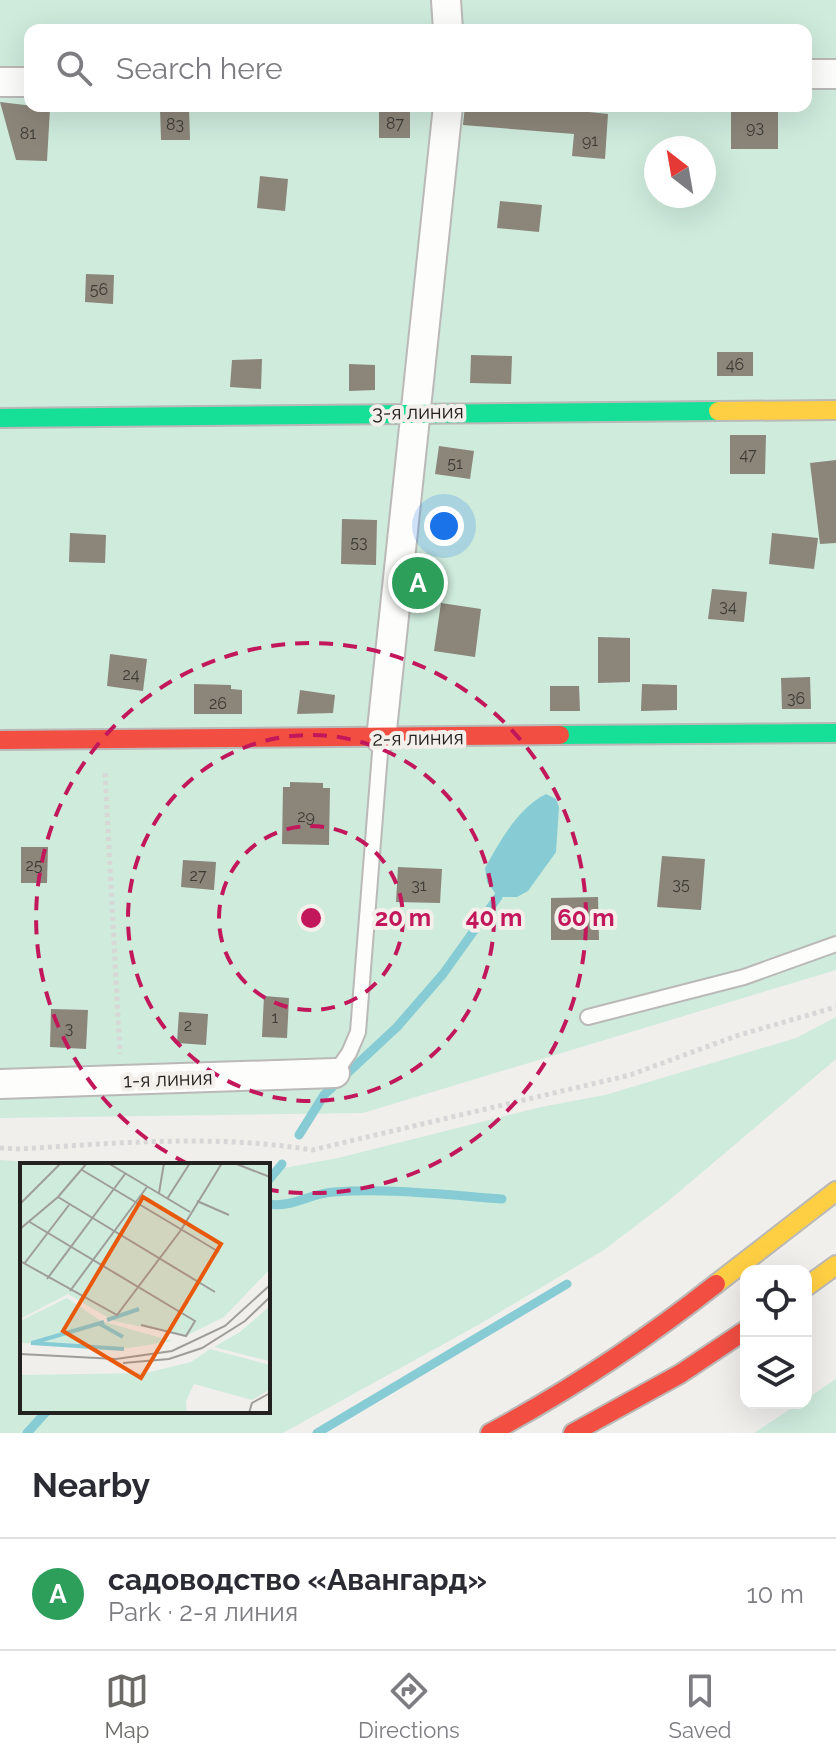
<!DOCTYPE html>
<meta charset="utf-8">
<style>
body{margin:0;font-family:Raleway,sans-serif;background:#f2f2f3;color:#2b2b33}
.controls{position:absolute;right:24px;bottom:24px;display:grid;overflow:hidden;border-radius:16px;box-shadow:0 8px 32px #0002}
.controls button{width:72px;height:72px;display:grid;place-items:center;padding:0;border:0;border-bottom:2px solid #e1e1e2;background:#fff;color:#2b2b33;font:40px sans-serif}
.compass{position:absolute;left:644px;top:136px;width:72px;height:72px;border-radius:50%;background:#fff;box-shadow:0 8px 32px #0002;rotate:329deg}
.you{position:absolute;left:444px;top:526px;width:28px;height:28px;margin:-20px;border:6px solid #fff;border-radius:50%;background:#1a73e8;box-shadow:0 0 0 12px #1a73e833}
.badge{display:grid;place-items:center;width:52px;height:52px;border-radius:50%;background:#6b6a67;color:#fff;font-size:26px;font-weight:700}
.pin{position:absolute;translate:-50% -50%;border:4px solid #fff;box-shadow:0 2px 8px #0006}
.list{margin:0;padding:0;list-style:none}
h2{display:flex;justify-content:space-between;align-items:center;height:104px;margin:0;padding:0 32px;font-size:34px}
h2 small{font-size:26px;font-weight:400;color:#7c7c81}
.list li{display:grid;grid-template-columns:52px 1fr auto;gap:24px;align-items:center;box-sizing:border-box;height:112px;padding:0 32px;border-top:2px solid #e1e1e2}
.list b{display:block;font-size:30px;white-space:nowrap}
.list p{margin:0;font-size:26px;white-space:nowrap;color:#7c7c81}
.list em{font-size:26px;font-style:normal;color:#7c7c81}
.icon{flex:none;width:44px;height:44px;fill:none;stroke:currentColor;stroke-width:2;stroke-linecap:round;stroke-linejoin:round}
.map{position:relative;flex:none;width:836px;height:1433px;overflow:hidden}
.search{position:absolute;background:#fff;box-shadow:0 8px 32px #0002;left:24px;right:24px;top:24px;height:88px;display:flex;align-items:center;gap:20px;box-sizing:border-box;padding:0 28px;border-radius:16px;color:#7c7c81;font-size:30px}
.sheet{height:216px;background:#fff}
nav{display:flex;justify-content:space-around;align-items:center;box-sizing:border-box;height:112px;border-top:2px solid #e1e1e2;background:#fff;font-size:22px;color:#7c7c81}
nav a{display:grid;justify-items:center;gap:4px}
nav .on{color:#6b6a67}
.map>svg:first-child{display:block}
.green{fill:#ceebdc;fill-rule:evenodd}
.water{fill:#87ccd4}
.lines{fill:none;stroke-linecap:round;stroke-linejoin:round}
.stream{stroke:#87ccd4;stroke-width:9}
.building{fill:#8c857a}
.lane-casing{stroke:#bab9b7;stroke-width:18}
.street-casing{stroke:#bab9b7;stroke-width:32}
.fast-casing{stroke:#bab9b7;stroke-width:22}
.slow-casing{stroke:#bab9b7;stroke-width:22}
.jam-casing{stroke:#bab9b7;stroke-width:22}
.path{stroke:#d8d7d7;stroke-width:5;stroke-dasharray:4 4;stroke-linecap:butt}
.lane{stroke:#fdfdfc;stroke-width:14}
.street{stroke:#fdfdfc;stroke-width:28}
.fast{stroke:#16e098;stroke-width:18}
.slow{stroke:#ffcf43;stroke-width:18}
.jam{stroke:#f24e42;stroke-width:18}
.ring{fill:none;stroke:#c2185b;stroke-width:4;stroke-dasharray:14 10}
.labels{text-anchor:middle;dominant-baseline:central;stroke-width:8;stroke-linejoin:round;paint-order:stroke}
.number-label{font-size:16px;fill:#3d3b36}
.street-label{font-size:20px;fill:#232220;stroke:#f3efea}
.inset-river{fill:none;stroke:#87ccd4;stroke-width:4}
.inset-road{fill:none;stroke:#9f9d9a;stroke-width:2}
.view{fill:#e8590c;fill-opacity:0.15;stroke:#e8590c;stroke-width:4}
.inset-edge{fill:none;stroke:#232220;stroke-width:4}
.centre{fill:#c2185b;stroke:#f3efea;stroke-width:4}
.ring-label{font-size:24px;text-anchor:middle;font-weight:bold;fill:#c2185b;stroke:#f3efea;stroke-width:8;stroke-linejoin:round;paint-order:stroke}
</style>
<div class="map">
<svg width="836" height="1433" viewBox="0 0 836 1433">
<rect width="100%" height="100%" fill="#f1efec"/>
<g class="green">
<path d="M0,0H836V970L363,1113L0,1118ZM30,30H806V106H30ZM656,148H704V196H656Z"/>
<polygon points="836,1017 836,1059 667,1202 604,1250 478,1325 283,1433 0,1433 0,1160 68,1165 22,1165 22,1411 268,1411 268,1171 272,1168 273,1170 338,1158 541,1107 605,1095 796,1038"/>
<polygon points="836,1379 836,1433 754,1433 799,1403 806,1403 806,1399"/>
</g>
<path class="water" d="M546,794L556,799L559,807L556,852L528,891L517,897H498L487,882L485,868C500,841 518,808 546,794Z"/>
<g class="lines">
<g class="stream">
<polyline points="299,1135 324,1095 397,1027 443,974 498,897"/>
<polyline points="268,1181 282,1164"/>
<path d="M268,1204C294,1208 310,1193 334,1192C390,1188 447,1195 502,1199"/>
<polyline points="27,1433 47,1411"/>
<polyline points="317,1433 567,1284"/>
</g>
</g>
<g class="building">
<polygon points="0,102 50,108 47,161 16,160"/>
<polygon points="465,106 530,106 608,114 605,159 572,156 574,134 463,125"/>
<rect x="731" y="106" width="47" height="43"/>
<polygon points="189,107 190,140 161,140 160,108"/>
<polygon points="379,108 410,109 410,138 379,138"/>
<polygon points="260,176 288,179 285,211 257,208"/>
<polygon points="500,201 542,205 539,232 497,228"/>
<polygon points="86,274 114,275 113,304 85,302"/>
<rect x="717" y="352" width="36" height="24"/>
<polygon points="471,355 512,356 511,384 470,383"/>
<polygon points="262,359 261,389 230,387 232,360"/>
<polygon points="349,364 375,365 375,390 349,391"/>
<polygon points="730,435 766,435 765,474 730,474"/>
<polygon points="439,446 474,451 470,479 435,474"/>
<polygon points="836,460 836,543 820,544 810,463"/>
<polygon points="342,519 377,520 376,565 341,564"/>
<polygon points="70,533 106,535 105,563 69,562"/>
<polygon points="772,533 818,538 814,569 769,564"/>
<polygon points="712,589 747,592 744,622 708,619"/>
<polygon points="441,603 481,609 475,657 434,651"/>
<polygon points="598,637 630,638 630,682 598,683"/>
<polygon points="110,654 147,659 143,691 107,686"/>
<polygon points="810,677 811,709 782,709 781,678"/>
<polygon points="194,684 231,685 231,689 242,690 242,714 194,714"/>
<polygon points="642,684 677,685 677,710 641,711"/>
<polygon points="550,686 579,686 580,711 550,711"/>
<polygon points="300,690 335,695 333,713 297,714"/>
<polygon points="290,782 323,783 323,788 330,788 329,845 282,844 283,787 290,787"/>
<polygon points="21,847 48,847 47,883 21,883"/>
<polygon points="662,856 705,859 701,910 657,907"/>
<polygon points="183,860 216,862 214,890 181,887"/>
<polygon points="398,867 442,869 440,903 396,902"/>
<polygon points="598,897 599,940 551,940 551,898"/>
<polygon points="264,996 289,998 287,1038 262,1037"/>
<polygon points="51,1009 88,1010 86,1049 50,1047"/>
<polygon points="179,1012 208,1014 206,1045 177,1043"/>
</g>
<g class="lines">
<defs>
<g id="lane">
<polyline points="588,1017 744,977 836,944"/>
<polyline points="335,1073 349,1053 358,1032 381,740"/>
</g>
<g id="street">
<polyline points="446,0 448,30"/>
<polyline points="806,74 836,74"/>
<polyline points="0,82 30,82"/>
<polyline points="381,739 448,106"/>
<polyline points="0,1084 335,1073"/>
</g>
<g id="fast">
<polyline points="0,418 718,411"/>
<polyline points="560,735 836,733"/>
</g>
<g id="slow">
<polyline points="718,411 836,410"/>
<polyline points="716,1284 836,1191"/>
<polyline points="806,1287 836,1265"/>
</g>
<g id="jam">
<polyline points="0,740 560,735"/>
<path d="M490,1433C570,1390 645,1340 716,1284"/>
<polyline points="573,1433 680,1374 746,1330"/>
</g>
</defs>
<use href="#lane" class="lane-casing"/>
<use href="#street" class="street-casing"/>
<use href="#fast" class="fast-casing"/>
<use href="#slow" class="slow-casing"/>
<use href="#jam" class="jam-casing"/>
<g class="path">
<polyline points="105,773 120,1054"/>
<path d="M0,1148L20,1149C117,1143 214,1134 312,1150L630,1075L736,1036L836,1007"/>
</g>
<use href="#lane" class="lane"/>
<use href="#street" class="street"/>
<use href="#fast" class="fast"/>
<use href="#slow" class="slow"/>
<use href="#jam" class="jam"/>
</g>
<g class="ring">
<circle cx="311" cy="918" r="92"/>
<circle cx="311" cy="918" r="183"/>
<path d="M188 1164A275 275 0 1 1 270 1190"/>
</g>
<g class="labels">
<g class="number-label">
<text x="395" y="123">87</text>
<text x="175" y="124">83</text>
<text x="755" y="127">93</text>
<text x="28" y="133">81</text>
<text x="590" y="140">91</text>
<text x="99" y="289">56</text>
<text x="735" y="364">46</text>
<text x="748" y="454">47</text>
<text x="455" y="463">51</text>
<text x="359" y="542">53</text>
<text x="728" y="606">34</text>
<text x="131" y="674">24</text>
<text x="796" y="698">36</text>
<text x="218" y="703">26</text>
<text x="306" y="816">29</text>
<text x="34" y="865">25</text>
<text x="198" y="875">27</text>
<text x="681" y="884">35</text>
<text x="419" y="885">31</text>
<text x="275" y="1017">1</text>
<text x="188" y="1025">2</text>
<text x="69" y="1028">3</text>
</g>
<g class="street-label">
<text transform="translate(418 412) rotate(-1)">3-я линия</text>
<text transform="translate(418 738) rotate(-1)">2-я линия</text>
<text transform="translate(168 1079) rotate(-2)">1-я линия</text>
</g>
</g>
<g transform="translate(20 1163)">
<rect width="250" height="250" fill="#f1efec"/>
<path d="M0,0H250V106L204,154L166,173L94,158L48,131L0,156ZM47,135L81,158L152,178L109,185L0,180V158ZM250,143L249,198L194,184L220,169ZM190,186L250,202L249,227L232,237L174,221L166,238L167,250H0V212L126,210L171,199Z" fill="#ceebdc"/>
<path class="inset-river" d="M87,157L119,146M80,161L103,174M11,180L104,186M12,180L84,159"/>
<path class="inset-road" d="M88,0L170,49M214,0L250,14M62,7L199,89M139,30L144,0M38,34L195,129M147,36L170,0M177,38L209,52M0,41L41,0M8,58L175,158L166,173L121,162M0,66L38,34L67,0M0,98L97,152L161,67L202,0M4,101L49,42M27,116L105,11M50,128L127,24M0,191L96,196L152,188L205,163L250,122M103,200L149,196L182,185L225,158L250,134M229,250L232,240L250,230"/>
<path class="view" d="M123,34L201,81L121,215L43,168Z"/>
<rect width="250" height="250" class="inset-edge"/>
</g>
<circle cx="311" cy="918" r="12" class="centre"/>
<g class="ring-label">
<text x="403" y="926">20 m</text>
<text x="494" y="926">40 m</text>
<text x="586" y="926">60 m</text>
</g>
</svg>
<div class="controls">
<button><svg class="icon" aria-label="locate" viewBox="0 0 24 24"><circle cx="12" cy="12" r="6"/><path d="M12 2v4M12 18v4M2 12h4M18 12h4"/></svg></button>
<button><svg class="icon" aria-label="layers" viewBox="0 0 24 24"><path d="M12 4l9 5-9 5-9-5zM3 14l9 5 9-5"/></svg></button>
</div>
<svg class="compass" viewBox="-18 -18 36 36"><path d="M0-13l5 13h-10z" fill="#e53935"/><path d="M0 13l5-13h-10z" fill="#7c7c81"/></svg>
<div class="you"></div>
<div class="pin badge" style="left:418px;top:583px;background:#2e9e5b">A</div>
<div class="search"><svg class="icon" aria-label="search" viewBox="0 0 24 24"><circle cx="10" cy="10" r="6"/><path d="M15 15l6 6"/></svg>Search here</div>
</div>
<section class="sheet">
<h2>Nearby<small></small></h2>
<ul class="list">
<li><span class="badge" style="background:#2e9e5b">A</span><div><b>садоводство «Авангард»</b><p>Park · 2-я линия</p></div><em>10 m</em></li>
</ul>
</section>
<nav>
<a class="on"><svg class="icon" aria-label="map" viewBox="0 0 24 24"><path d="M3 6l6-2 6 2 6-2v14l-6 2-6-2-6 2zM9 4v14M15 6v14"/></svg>Map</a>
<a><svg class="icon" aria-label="directions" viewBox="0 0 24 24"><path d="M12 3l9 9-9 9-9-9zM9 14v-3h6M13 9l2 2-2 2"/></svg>Directions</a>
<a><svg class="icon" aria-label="saved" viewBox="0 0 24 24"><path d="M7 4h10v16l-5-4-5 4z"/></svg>Saved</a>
</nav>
